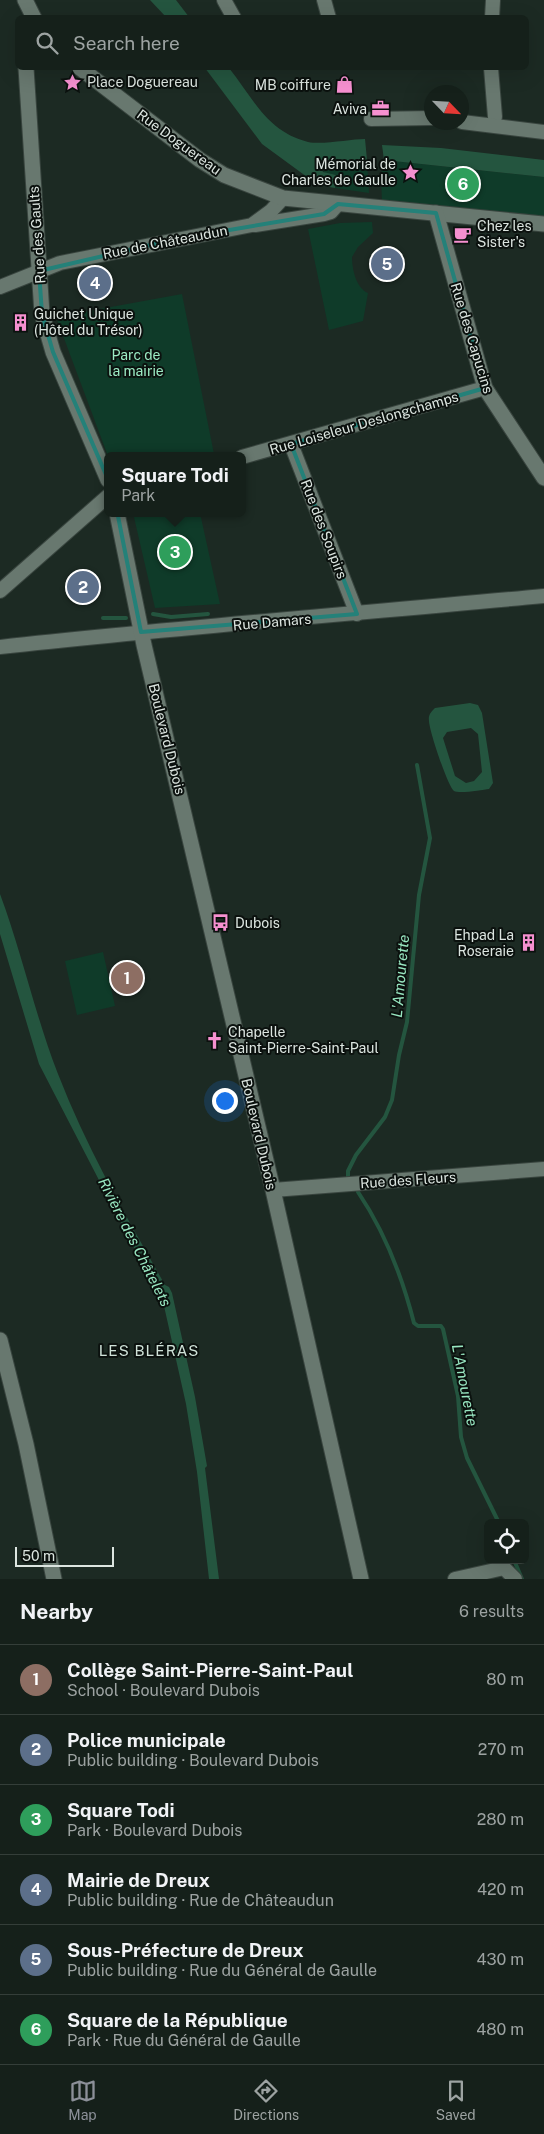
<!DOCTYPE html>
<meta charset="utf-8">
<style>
body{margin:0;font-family:"Public Sans",sans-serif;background:#1e2823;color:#f1f3f6}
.controls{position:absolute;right:15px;bottom:15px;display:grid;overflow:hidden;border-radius:8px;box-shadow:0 5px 20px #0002}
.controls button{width:45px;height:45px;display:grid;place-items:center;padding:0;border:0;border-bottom:1px solid #343e39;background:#15201a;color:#f1f3f6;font:25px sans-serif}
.compass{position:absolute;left:424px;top:85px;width:45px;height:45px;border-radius:50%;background:#15201a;box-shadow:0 5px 20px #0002;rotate:115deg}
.scale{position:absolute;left:15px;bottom:12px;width:99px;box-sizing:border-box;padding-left:5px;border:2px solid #dce5e0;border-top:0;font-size:14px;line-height:18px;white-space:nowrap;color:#dce5e0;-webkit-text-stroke:4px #0b110e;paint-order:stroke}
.you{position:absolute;left:224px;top:1100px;width:18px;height:18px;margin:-12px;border:4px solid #fff;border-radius:50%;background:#1a73e8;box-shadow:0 0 0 8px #1a73e833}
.badge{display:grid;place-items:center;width:32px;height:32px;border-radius:50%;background:#8c9099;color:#fff;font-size:16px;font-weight:700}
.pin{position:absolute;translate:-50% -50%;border:2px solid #fff;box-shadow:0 1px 5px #0006}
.popup{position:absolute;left:104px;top:452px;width:142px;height:65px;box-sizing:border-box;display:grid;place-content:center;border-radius:8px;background:#15201a;filter:drop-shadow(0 1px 4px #0005);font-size:16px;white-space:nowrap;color:#9da3a2}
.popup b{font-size:19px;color:#f1f3f6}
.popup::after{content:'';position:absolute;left:50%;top:100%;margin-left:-10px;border:10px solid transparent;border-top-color:#15201a}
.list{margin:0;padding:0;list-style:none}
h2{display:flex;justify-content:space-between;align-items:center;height:65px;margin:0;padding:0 20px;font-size:21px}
h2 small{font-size:16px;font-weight:400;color:#9da3a2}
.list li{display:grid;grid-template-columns:32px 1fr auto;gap:15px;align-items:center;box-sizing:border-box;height:70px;padding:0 20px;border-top:1px solid #343e39}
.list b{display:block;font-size:19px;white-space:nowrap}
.list p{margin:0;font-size:16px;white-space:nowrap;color:#9da3a2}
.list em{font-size:16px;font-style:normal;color:#9da3a2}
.icon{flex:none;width:28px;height:28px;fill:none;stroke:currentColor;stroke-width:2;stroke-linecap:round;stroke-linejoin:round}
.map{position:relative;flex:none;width:544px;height:1579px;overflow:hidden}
.search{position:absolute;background:#15201a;box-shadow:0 5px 20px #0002;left:15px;right:15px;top:15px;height:55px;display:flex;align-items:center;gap:12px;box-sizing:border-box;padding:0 18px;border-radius:8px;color:#9da3a2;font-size:19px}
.sheet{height:485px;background:#15201a}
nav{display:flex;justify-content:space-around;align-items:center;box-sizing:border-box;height:70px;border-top:1px solid #343e39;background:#15201a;font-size:14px;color:#9da3a2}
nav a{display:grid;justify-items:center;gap:2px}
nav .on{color:#8c9099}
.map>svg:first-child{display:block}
.green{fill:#0f3b29}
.water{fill:#24553f;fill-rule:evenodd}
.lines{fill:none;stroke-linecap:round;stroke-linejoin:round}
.stream{stroke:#24553f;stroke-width:4}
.street-casing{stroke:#39453f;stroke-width:16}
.secondary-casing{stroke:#39453f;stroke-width:17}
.street{stroke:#68786f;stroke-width:14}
.secondary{stroke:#68786f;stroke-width:15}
.marked{fill:none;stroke:#248179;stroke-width:4;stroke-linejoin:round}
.labels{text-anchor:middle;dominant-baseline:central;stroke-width:4;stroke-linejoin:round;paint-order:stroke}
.poi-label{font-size:14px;fill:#dce5e0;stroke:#0b110e;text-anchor:start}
.street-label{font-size:14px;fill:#dce5e0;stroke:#0b110e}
.park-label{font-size:14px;fill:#9cebc4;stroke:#0b110e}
.water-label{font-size:15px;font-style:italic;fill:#98e7c1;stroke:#0b110e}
.neighbourhood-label{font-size:15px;letter-spacing:1px;fill:#cfe2d8;stroke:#0b110e}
</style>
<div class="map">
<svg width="544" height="1579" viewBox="0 0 544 1579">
<rect width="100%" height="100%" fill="#1c2a23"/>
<g class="green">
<polygon points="367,160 369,193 335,188 336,175 325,173 321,168 326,163"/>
<polygon points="384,160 544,177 544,217 382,203 381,175"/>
<path d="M372,222L373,233L358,247L352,257C352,269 356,288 368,293L363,321L329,330L308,229L340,223Z"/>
<polygon points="182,294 214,454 108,456 56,317"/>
<polygon points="133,513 200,513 220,604 155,608"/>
<polygon points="103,952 115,1006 77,1015 65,961"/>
</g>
<g class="water">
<polygon points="150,0 176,0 189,17 166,17"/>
<path d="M205,68H229C254,99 266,131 308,142C323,145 351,139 365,139L367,160L324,164L321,168L323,172L336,175L335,188L318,185L262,144Z"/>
<polygon points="382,145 441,148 544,160 544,177 384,160"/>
<path d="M470,703L478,705L482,713L493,783L489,789C483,790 459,794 454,791C448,787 429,730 429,721C428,715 431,712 435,708ZM471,728L478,734L482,772L474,781L466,783L455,776L443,738L447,732Z"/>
<path d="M0,894C22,953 35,1015 58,1074C87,1149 126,1216 165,1285L169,1287L172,1293L195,1397L207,1466L205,1468L219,1579H209L197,1472L186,1404L164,1306L39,1064L0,934Z"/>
</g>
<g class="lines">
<g class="stream">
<polyline points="153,614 171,617 208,614"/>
<polyline points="103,618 126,618"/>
<polyline points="348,1178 348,1171 356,1155 385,1117 392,1100 399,1055 407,1022 419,895 430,838 417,765"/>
<path d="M358,1192C385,1232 402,1276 414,1323L418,1326H441L443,1329L458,1396L461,1437L467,1458L499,1523"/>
<polyline points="514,1560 522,1579"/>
</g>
<defs>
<g id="street">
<polyline points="224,0 234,18"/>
<polyline points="324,0 329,18"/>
<polyline points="492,18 493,0"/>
<polyline points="491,68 495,117"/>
<polyline points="371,119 432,118"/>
<polyline points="462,122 544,132"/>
<polyline points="255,225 324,214 331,212 338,204"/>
<polyline points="0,287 60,263 252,225 271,211 283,198"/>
<polyline points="291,444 357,614"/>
<polyline points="242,457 485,388"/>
<polyline points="0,591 108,496"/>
<path d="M0,647C181,627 363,613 544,596"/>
<polyline points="273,1190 544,1169"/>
<polyline points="455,1579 504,1568 515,1579"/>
</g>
<g id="secondary">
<polyline points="25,0 34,18"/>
<polyline points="26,68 42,314 53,352 108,480"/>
<polyline points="80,68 200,160 224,175 283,198 544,224"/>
<polyline points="436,213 485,388 544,478"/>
<polyline points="117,513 144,645 273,1190 361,1579"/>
<polyline points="0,1340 26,1444 54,1579"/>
</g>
</defs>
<use href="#street" class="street-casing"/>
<use href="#secondary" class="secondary-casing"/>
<use href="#street" class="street"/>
<use href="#secondary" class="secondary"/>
</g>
<path class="marked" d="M338,204L436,213L485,388L291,444L357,614L141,632L113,491L53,352L42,314L39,271L176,239L324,214Z"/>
<defs>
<symbol id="sight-bare" viewBox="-9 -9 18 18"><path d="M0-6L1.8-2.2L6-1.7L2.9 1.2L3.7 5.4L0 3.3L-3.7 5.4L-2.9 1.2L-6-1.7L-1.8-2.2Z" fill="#f690d0" stroke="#0b110e" stroke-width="2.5" paint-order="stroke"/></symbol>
<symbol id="shop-bare" viewBox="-9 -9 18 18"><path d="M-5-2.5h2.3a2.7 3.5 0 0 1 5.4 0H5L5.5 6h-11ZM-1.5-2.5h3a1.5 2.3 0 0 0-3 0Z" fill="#f690d0" stroke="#0b110e" stroke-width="2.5" paint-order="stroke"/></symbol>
<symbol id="office-bare" viewBox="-9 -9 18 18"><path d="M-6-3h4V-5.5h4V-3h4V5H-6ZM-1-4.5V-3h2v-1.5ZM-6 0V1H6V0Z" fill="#f690d0" stroke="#0b110e" stroke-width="2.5" paint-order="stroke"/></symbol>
<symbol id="cafe-bare" viewBox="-9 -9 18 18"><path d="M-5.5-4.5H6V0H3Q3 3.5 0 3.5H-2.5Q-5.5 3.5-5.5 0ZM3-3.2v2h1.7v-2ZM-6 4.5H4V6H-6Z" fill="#f690d0" stroke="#0b110e" stroke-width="2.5" paint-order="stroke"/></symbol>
<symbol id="building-bare" viewBox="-9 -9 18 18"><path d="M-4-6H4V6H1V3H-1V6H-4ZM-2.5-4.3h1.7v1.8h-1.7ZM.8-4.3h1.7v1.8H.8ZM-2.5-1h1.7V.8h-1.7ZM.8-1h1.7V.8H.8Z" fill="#f690d0" stroke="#0b110e" stroke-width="2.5" paint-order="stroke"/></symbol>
<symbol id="bus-bare" viewBox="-9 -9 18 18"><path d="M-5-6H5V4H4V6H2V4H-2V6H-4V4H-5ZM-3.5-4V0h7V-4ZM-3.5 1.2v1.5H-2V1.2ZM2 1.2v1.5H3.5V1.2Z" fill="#f690d0" stroke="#0b110e" stroke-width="2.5" paint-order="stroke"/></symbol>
<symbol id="church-bare" viewBox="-9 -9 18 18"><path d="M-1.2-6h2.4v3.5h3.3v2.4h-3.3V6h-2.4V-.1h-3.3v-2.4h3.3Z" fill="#f690d0" stroke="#0b110e" stroke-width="2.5" paint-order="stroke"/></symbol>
</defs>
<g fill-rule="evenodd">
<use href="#sight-bare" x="60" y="70" width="25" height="25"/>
<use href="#shop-bare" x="332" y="72" width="25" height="25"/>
<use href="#office-bare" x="368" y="96" width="25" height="25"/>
<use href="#sight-bare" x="398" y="160" width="25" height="25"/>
<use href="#cafe-bare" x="450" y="222" width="25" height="25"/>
<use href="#building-bare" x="8" y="310" width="25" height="25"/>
<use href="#bus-bare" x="208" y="910" width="25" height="25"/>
<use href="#building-bare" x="516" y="930" width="25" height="25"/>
<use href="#church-bare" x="202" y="1028" width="25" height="25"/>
</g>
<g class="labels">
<g class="poi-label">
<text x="87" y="82">Place Doguereau</text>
<text x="331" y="85" text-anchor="end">MB coiffure</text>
<text x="367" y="109" text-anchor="end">Aviva</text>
<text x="396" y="164" text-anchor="end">Mémorial de<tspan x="396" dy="16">Charles de Gaulle</tspan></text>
<text x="477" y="226">Chez les<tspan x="477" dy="16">Sister's</tspan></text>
<text x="34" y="314">Guichet Unique<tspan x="34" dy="16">(Hôtel du Trésor)</tspan></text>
<text x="235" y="923">Dubois</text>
<text x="514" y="935" text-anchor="end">Ehpad La<tspan x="514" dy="16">Roseraie</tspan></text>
<text x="228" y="1032">Chapelle<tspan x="228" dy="16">Saint-Pierre-Saint-Paul</tspan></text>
</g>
<g class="street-label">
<text transform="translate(179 142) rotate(36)">Rue Doguereau</text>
<text transform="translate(37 235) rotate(-94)">Rue des Gaults</text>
<text transform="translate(165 242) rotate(-11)">Rue de Châteaudun</text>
<text transform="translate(472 338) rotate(73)">Rue des Capucins</text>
<text transform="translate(364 423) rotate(-16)">Rue Loiseleur Deslongchamps</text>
<text transform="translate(324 529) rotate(69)">Rue des Soupirs</text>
<text transform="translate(272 622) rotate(-5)">Rue Damars</text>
<text transform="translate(167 739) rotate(76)">Boulevard Dubois</text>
<text transform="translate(259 1134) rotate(77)">Boulevard Dubois</text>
<text transform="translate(408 1180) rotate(-4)">Rue des Fleurs</text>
</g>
<g class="park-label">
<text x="136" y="355">Parc de<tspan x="136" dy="16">la mairie</tspan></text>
</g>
<g class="water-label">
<text transform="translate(400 976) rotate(-85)">L'Amourette</text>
<text transform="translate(135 1242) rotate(63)">Rivière des Châtelets</text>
<text transform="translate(465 1385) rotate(79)">L'Amourette</text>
</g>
<g class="neighbourhood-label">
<text x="149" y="1350">LES BLÉRAS</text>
</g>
</g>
</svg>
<div class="controls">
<button><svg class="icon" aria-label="locate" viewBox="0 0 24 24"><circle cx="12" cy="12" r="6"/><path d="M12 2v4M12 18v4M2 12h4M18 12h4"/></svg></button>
</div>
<svg class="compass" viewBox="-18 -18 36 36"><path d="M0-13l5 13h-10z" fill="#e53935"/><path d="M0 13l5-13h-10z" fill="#9da3a2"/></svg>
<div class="scale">50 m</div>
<div class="you"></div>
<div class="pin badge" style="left:127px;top:978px;background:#8d6e63">1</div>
<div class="pin badge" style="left:83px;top:587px;background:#5c6f8a">2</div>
<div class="pin badge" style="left:175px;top:552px;background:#2e9e5b">3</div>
<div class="popup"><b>Square Todi</b>Park</div>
<div class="pin badge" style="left:95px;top:283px;background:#5c6f8a">4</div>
<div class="pin badge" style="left:387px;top:264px;background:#5c6f8a">5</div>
<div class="pin badge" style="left:463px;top:184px;background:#2e9e5b">6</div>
<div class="search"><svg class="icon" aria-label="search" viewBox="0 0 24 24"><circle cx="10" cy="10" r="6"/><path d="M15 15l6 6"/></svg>Search here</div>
</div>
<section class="sheet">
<h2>Nearby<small>6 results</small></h2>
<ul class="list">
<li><span class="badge" style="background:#8d6e63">1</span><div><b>Collège Saint-Pierre-Saint-Paul</b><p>School · Boulevard Dubois</p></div><em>80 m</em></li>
<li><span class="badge" style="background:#5c6f8a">2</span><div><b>Police municipale</b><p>Public building · Boulevard Dubois</p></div><em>270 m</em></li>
<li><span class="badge" style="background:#2e9e5b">3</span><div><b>Square Todi</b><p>Park · Boulevard Dubois</p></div><em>280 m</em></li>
<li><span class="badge" style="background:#5c6f8a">4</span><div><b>Mairie de Dreux</b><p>Public building · Rue de Châteaudun</p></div><em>420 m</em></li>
<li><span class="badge" style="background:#5c6f8a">5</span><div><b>Sous-Préfecture de Dreux</b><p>Public building · Rue du Général de Gaulle</p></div><em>430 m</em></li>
<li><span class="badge" style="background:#2e9e5b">6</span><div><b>Square de la République</b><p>Park · Rue du Général de Gaulle</p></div><em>480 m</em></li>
</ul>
</section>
<nav>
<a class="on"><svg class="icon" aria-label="map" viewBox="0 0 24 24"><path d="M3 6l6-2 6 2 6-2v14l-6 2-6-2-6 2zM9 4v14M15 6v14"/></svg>Map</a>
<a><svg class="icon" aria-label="directions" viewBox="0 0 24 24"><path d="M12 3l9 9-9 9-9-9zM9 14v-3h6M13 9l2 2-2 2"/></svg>Directions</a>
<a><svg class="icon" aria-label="saved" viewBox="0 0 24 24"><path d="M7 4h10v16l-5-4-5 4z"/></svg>Saved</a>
</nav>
